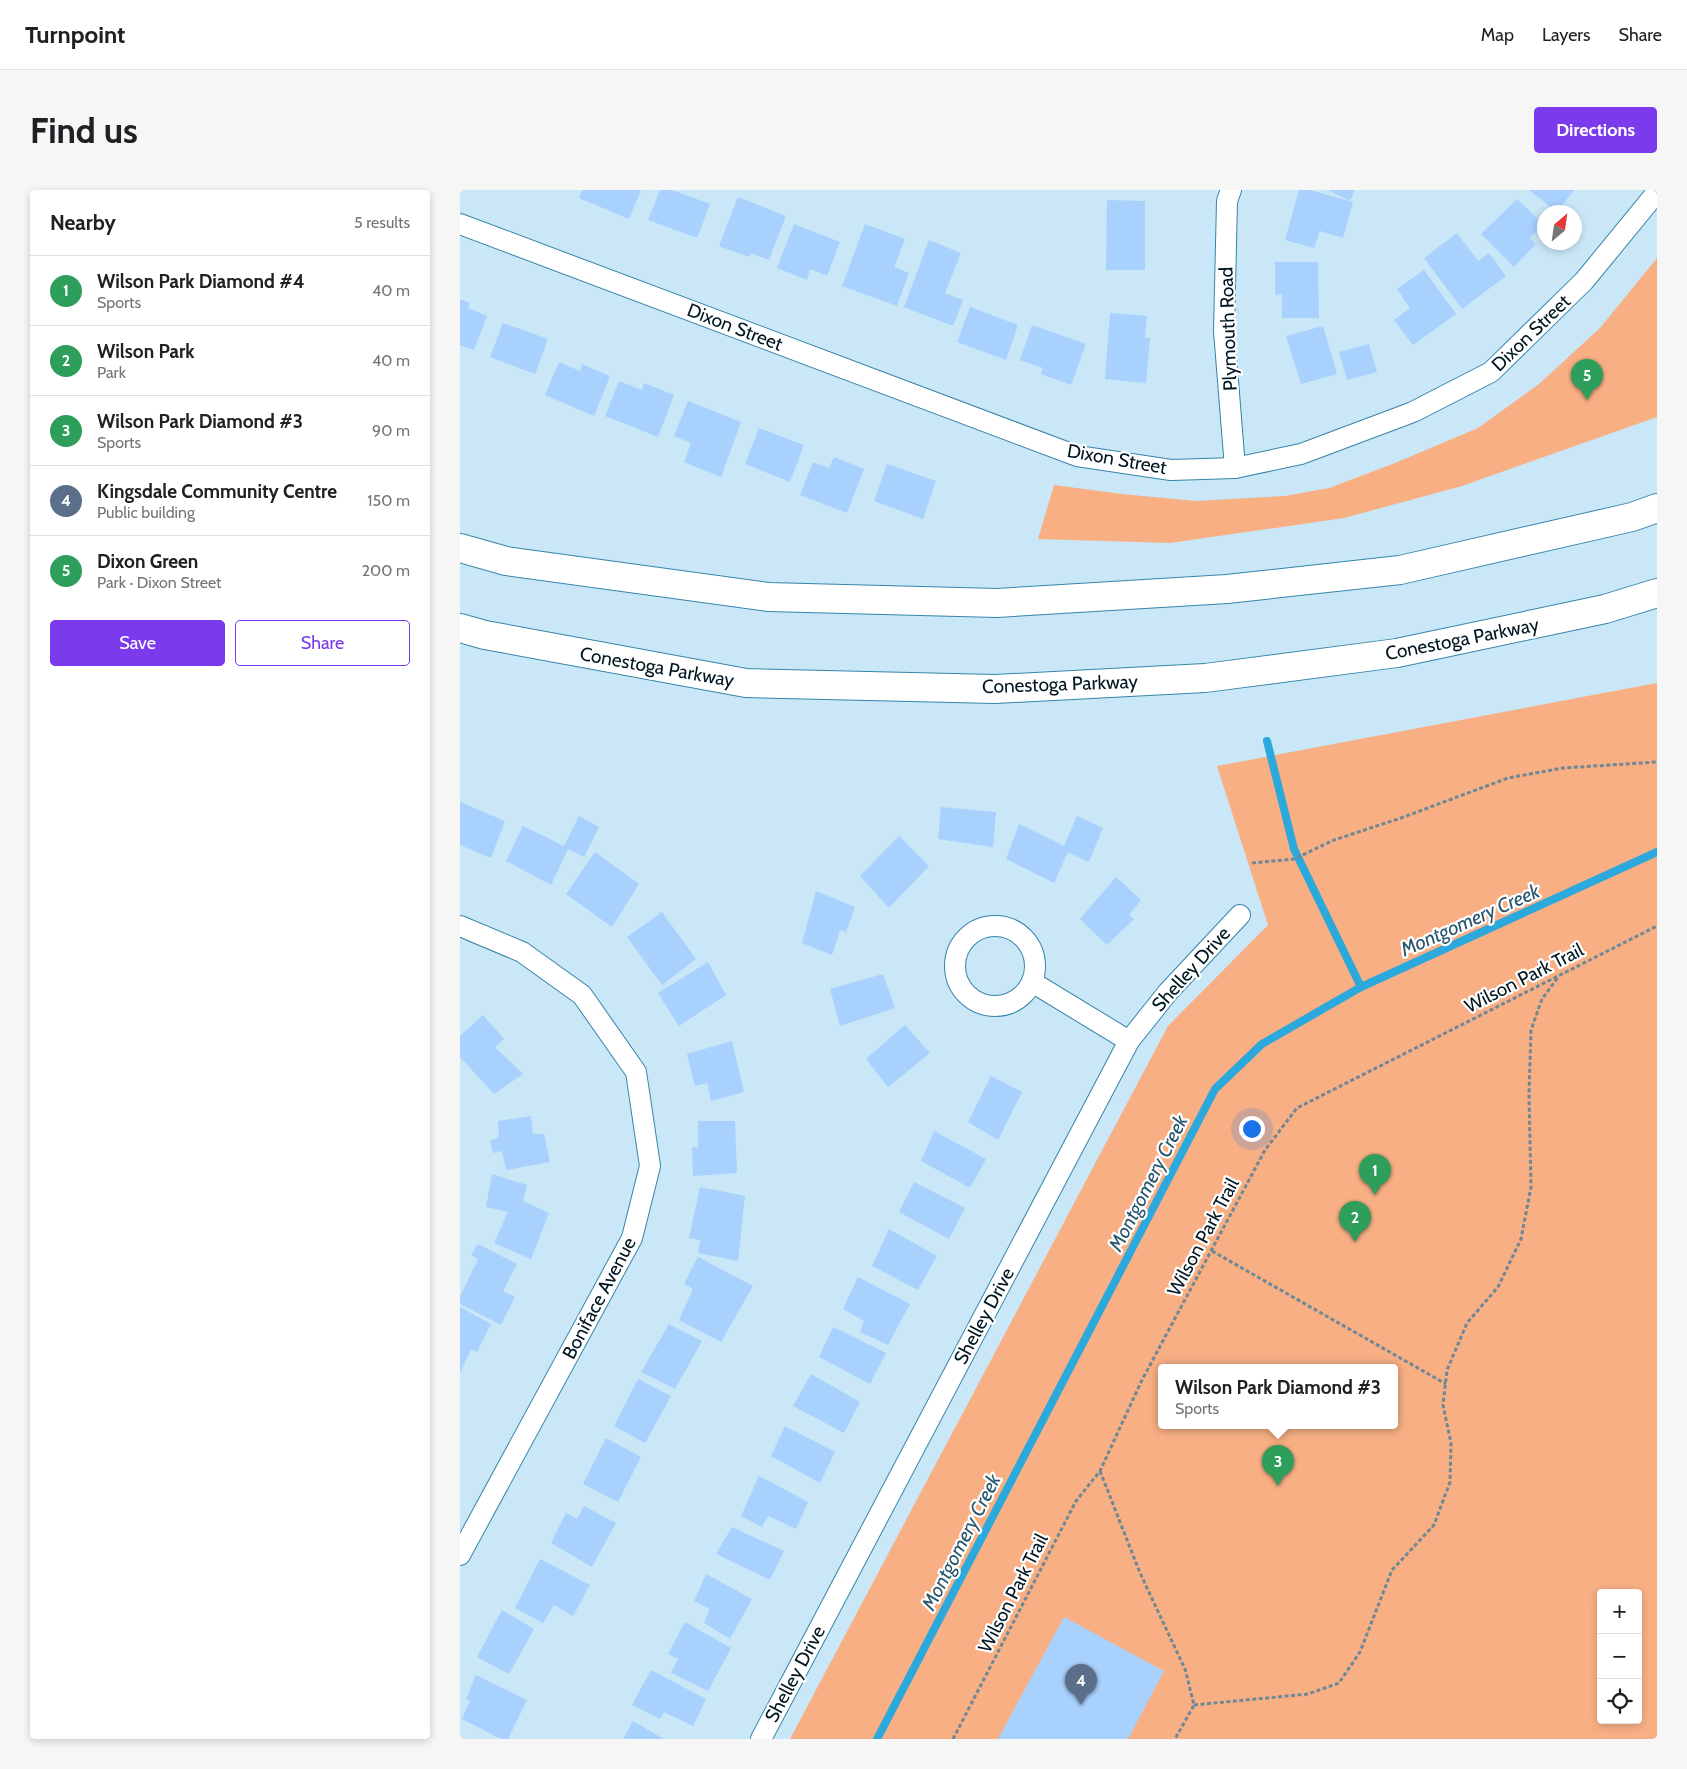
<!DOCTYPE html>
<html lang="en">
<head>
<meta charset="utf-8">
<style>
  body { margin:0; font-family:Cabin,sans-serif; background:#f6f6f6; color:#202124 }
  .controls { position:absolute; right:15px; bottom:15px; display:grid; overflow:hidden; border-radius:5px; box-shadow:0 2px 8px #0003 }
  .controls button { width:45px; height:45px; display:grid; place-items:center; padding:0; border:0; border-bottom:1px solid #e0e0e0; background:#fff; color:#202124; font:25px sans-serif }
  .compass { position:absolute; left:1077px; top:15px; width:45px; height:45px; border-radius:50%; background:#fff; box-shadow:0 2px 8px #0003; rotate:29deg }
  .you { position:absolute; left:791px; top:938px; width:18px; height:18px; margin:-12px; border:4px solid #fff; border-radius:50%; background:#1a73e8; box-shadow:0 0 0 8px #1a73e833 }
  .badge { display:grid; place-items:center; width:32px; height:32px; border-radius:50%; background:#7c3aed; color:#fff; font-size:16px; font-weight:700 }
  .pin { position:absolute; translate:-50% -41px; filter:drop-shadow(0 1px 2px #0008) }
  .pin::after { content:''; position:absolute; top:26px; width:18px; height:15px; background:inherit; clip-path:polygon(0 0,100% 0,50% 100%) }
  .popup { position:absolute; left:698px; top:1174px; width:240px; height:65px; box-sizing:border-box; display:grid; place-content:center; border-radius:5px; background:#fff; filter:drop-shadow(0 1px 4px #0005); font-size:16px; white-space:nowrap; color:#757577 }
  .popup b { font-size:19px; color:#202124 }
  .popup::after { content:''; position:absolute; left:50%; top:100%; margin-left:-10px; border:10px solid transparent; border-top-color:#fff }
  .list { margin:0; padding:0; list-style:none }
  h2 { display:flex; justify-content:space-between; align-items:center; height:65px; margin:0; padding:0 20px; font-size:21px }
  h2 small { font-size:16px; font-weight:400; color:#757577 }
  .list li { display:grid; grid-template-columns:32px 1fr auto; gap:15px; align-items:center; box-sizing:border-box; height:70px; padding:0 20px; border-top:1px solid #e0e0e0 }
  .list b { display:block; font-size:19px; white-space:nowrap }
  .list p { margin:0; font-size:16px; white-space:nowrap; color:#757577 }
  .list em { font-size:16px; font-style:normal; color:#757577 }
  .actions { display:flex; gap:10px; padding:15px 20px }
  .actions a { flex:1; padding:11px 0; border:1px solid #7c3aed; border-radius:5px; text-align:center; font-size:18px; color:#7c3aed }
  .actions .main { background:#7c3aed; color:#fff }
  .icon { flex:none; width:28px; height:28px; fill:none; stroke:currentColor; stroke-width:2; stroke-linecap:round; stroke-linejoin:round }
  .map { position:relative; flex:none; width:1197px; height:1549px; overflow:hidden; border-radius:5px }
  header { display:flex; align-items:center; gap:30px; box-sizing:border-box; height:70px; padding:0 25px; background:#fff; border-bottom:1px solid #e0e0e0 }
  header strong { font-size:24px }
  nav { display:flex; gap:28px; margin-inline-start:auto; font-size:18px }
  .intro { display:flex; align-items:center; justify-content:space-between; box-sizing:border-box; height:120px; padding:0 30px }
  h1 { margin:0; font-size:35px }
  .button { padding:12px 22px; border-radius:5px; background:#7c3aed; color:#fff; font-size:18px; font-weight:700 }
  main { display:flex; gap:30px; padding:0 30px }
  aside { flex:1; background:#fff; border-radius:5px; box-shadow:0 2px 8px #0003 }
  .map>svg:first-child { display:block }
  .green { fill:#f8af84; fill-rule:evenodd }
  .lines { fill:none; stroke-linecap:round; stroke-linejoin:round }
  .stream { stroke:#2ba8dc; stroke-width:8 }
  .building { fill:#a8d1fe }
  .street-casing { stroke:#3585aa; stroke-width:22 }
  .highway-casing { stroke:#3585aa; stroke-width:30 }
  .path { stroke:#6e8896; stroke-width:3; stroke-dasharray:4 2.5; stroke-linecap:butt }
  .street { stroke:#fff; stroke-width:20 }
  .highway { stroke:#fff; stroke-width:28 }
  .labels { text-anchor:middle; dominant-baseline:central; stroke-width:4.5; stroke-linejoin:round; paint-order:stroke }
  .street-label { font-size:19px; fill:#001621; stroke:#fff }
  .water-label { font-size:20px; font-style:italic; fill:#26566c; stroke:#fff }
</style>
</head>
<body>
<header>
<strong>Turnpoint</strong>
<nav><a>Map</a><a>Layers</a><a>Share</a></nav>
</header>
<div class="intro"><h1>Find us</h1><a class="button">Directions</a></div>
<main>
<aside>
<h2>Nearby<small>5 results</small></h2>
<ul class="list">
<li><span class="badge" style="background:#2e9e5b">1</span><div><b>Wilson Park Diamond #4</b><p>Sports</p></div><em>40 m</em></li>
<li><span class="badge" style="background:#2e9e5b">2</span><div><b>Wilson Park</b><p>Park</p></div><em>40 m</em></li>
<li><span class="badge" style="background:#2e9e5b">3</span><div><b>Wilson Park Diamond #3</b><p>Sports</p></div><em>90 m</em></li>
<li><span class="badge" style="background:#5c6f8a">4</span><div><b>Kingsdale Community Centre</b><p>Public building</p></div><em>150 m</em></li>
<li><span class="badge" style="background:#2e9e5b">5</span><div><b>Dixon Green</b><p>Park · Dixon Street</p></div><em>200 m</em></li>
</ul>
<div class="actions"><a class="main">Save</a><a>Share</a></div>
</aside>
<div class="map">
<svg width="1197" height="1549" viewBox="0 0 1197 1549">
  <rect width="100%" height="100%" fill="#c9e7f7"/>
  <g class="green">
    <path d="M1197 68V227L1002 296 884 328 710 353 578 349 594 295 662 304 736 311 825 306 869 298 935 273 1018 238 1079 194 1140 138Z"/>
    <path d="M1197 493V1549H330L708 836 808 735 757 576ZM702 1177H934V1235H702ZM1141 1403H1178V1530H1141Z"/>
  </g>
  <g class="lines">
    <g class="stream">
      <path d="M807 551 834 659 901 797"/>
      <path d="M417 1549 755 899 802 854 901 797 1197 662"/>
    </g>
  </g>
  <g class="building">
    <path d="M122 0H181L169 29 119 8Z"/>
    <path d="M200 0H212L250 14 237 48 188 30Z"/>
    <path d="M839 0H850L893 12 883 48 860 41 854 58 825 50Z"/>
    <path d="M868 0H895L890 11Z"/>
    <path d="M1069 0H1114L1097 22Z"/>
    <path d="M278 7 326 26 309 70 291 63 289 67 259 56Z"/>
    <path d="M1057 9 1083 34 1070 48 1076 54 1054 77 1021 44Z"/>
    <path d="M647 10 685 11V80H646Z"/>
    <path d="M334 34 380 52 367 86 350 79 347 90 317 78Z"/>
    <path d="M405 34 445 49 434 77 449 83 437 116 382 96Z"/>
    <path d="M997 43 1018 71 1029 63 1046 86 1002 119 964 68Z"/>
    <path d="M469 50 501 63 485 103 503 110 493 136 444 117Z"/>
    <path d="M815 72H858L859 128H822V104L815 105Z"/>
    <path d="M964 80 996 124 953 155 934 130 950 118 937 99Z"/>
    <path d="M0 109 10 113 8 118 27 126 14 160 0 155Z"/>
    <path d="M510 117 558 135 546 170 497 152Z"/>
    <path d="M650 123 687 126 685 148H690L686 193 645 189Z"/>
    <path d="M43 133 88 149 75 184 30 167Z"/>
    <path d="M572 135 626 154 611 195 581 184 583 178 560 170Z"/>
    <path d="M863 136 877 184 841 194 826 146Z"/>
    <path d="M909 154 917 182 887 190 879 162Z"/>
    <path d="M99 172 120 181 122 174 150 186 134 226 85 205Z"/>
    <path d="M159 191 182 200 184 193 214 205 198 247 145 226Z"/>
    <path d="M228 211 281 232 261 287 224 272 231 253 214 246Z"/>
    <path d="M299 238 344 255 330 292 285 274Z"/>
    <path d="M374 267 404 279 387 323 340 305 353 272 369 278Z"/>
    <path d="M427 274 476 291 463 329 414 311Z"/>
    <path d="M0 612 45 631 31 668 0 655Z"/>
    <path d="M481 617 536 622 533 657 478 649Z"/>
    <path d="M119 626 139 637 124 667 108 659 91 695 46 671 63 636 104 656Z"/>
    <path d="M617 626 643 638 629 672 608 662 594 693 546 669 559 634 604 656Z"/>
    <path d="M439 646 469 676 429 718 400 686Z"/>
    <path d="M135 662 179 694 152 737 106 704Z"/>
    <path d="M656 687 681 710 669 725 674 729 647 755 620 729Z"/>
    <path d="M356 701 395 717 386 742 380 740 372 765 342 753Z"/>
    <path d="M202 722 236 769 202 795 167 747Z"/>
    <path d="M248 772 266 805 219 836 198 803Z"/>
    <path d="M423 784 435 818 380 836 370 799Z"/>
    <path d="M23 825 44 849 35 857 63 884 34 904 0 867V846Z"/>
    <path d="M445 835 470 863 428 897 406 869Z"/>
    <path d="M272 851 284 902 251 911 247 893 235 896 227 864Z"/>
    <path d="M531 886 562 902 538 950 508 932Z"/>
    <path d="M71 926 73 944H84L90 972 46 980 42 961 33 963 30 951 39 947 38 931Z"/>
    <path d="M238 931H275L277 983 233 986 232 957 238 958Z"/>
    <path d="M474 941 526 969 510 998 461 971Z"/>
    <path d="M32 984 67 995 63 1011 89 1023 71 1069 34 1053 48 1022 26 1017Z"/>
    <path d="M454 992 505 1018 489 1049 439 1022Z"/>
    <path d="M240 997 285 1006 278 1071 238 1063 240 1050 229 1048Z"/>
    <path d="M429 1039 477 1066 458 1100 412 1076Z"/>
    <path d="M18 1054 57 1074 43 1101 55 1107 41 1135 0 1114V1107L18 1069 11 1065Z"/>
    <path d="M238 1067 293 1096 261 1152 219 1130 233 1099 224 1094Z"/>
    <path d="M398 1087 450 1114 428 1155 400 1142 404 1131 383 1119Z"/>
    <path d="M0 1117 31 1134 17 1162 11 1159 0 1183Z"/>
    <path d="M209 1134 242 1151 215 1199 181 1182Z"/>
    <path d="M373 1137 426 1163 410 1194 359 1167Z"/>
    <path d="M351 1184 400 1212 384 1243 333 1216Z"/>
    <path d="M178 1189 211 1206 185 1253 154 1236Z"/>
    <path d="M325 1236 375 1262 360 1293 311 1266Z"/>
    <path d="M146 1248 181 1267 158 1312 123 1294Z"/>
    <path d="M299 1286 348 1312 336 1339 308 1326 302 1337 281 1326Z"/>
    <path d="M124 1316 156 1333 132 1377 91 1353 106 1323 117 1329Z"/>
    <path d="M272 1337 324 1361 310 1390 256 1364Z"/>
    <path d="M80 1369 130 1395 113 1426 94 1415 83 1433 55 1418Z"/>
    <path d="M246 1384 292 1409 270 1449 244 1433 250 1419 234 1411Z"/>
    <path d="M42 1420 74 1439 49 1484 17 1467Z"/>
    <path d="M604 1427 704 1481 668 1549H538Z"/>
    <path d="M225 1432 271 1458 248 1501 211 1483 218 1469 208 1464Z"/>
    <path d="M191 1480 246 1509 233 1536 204 1522 200 1529 172 1515Z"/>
    <path d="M16 1485 67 1510 48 1549H41L2 1529 10 1510 6 1509Z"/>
    <path d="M173 1531 204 1549H163Z"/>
  </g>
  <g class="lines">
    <defs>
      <g id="street">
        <path d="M771 0 767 11 764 141 775 278"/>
        <path d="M0 34 617 266 711 280 775 278 841 264 953 222 1031 182 1124 91 1197 2"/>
        <circle cx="535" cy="776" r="40"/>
        <path d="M0 736 62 762 122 805 176 882 190 976 172 1048 0 1365"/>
        <path d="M572 792 669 851"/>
        <path d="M301 1549 669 851 708 802 780 725"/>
      </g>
      <g id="highway">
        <path d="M0 358 46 371 308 407 537 413 767 399 940 380 1172 327 1197 318"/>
        <path d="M0 438 25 445 286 493 535 499 745 488 937 463 1145 419 1197 403"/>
      </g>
    </defs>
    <use href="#street" class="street-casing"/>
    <use href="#highway" class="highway-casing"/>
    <g class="path">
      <path d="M792 673 834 669 874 650 941 628 1048 588 1103 578 1197 572"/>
      <path d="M752 1061 986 1194"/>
      <path d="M640 1281 680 1383 725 1479 734 1515 715 1549"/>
      <path d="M734 1515 848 1504 879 1493 900 1462 932 1380 974 1335 990 1292 991 1253 983 1215 987 1180 1007 1133 1038 1097 1061 1049 1071 997 1069 904 1071 840 1082 809 1099 786"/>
      <path d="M493 1549 616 1311 640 1281 682 1190 805 960 837 918 1197 736"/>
    </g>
    <use href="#street" class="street"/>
    <use href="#highway" class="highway"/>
  </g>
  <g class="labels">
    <g class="street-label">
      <text transform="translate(275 137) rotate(21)">Dixon Street</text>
      <text transform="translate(768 139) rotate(-92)">Plymouth Road</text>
      <text transform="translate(1071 143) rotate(-44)">Dixon Street</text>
      <text transform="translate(657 269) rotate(10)">Dixon Street</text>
      <text transform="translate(1002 449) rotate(-11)">Conestoga Parkway</text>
      <text transform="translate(197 477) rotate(10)">Conestoga Parkway</text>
      <text transform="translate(600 494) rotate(-2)">Conestoga Parkway</text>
      <text transform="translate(731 779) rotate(-48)">Shelley Drive</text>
      <text transform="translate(1064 788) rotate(-27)">Wilson Park Trail</text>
      <text transform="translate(743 1047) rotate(-62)">Wilson Park Trail</text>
      <text transform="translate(139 1108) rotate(-62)">Boniface Avenue</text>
      <text transform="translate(524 1126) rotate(-62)">Shelley Drive</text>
      <text transform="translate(553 1403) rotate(-63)">Wilson Park Trail</text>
      <text transform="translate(335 1484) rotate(-62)">Shelley Drive</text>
    </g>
    <g class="water-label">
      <text transform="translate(1010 730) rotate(-24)">Montgomery Creek</text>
      <text transform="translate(688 993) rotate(-63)">Montgomery Creek</text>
      <text transform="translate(501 1352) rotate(-63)">Montgomery Creek</text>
    </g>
  </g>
</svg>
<div class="controls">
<button>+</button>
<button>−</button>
<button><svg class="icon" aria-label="locate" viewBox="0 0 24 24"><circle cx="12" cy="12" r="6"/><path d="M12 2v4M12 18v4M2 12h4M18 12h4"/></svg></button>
</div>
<svg class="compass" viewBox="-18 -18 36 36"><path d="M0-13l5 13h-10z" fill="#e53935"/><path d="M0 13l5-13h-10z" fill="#757577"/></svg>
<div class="you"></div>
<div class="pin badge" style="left:915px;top:1005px;background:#2e9e5b">1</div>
<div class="pin badge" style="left:895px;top:1052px;background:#2e9e5b">2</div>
<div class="pin badge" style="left:818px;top:1296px;background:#2e9e5b">3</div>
<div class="popup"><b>Wilson Park Diamond #3</b>Sports</div>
<div class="pin badge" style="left:621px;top:1515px;background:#5c6f8a">4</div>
<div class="pin badge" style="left:1127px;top:210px;background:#2e9e5b">5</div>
</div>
</main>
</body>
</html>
